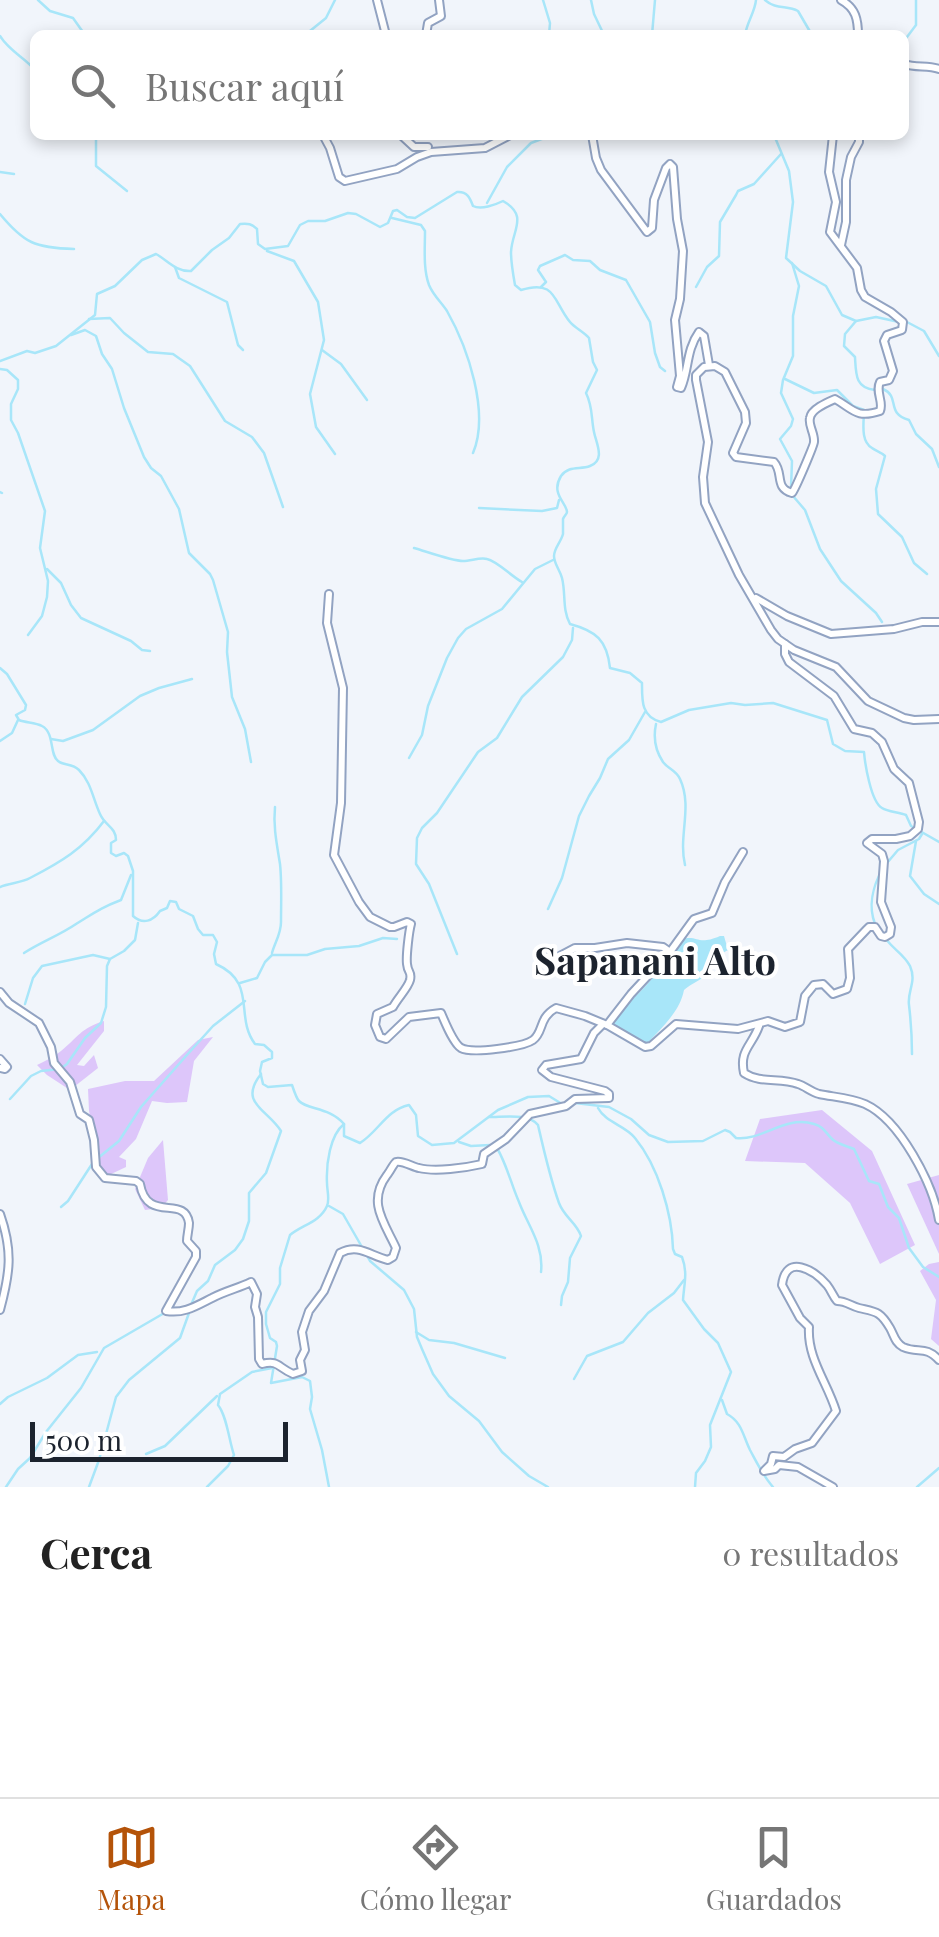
<!DOCTYPE html>
<html lang="es">
<head>
<meta charset="utf-8">
<style>
  body { margin:0; font-family:"Playfair Display",serif; background:#f2f2f2; color:#222 }
  .scale { position:absolute; left:30px; bottom:25px; width:258px; box-sizing:border-box; padding-left:10px; border:5px solid #1c232e; border-top:0; font-size:28px; line-height:35px; white-space:nowrap; color:#1c232e; -webkit-text-stroke:8px #fff; paint-order:stroke }
  .list { margin:0; padding:0; list-style:none }
  h2 { display:flex; justify-content:space-between; align-items:center; height:130px; margin:0; padding:0 40px; font-size:42px }
  h2 small { font-size:32px; font-weight:400; color:#767676 }
  .icon { flex:none; width:55px; height:55px; fill:none; stroke:currentColor; stroke-width:2; stroke-linecap:round; stroke-linejoin:round }
  .map { position:relative; flex:none; width:939px; height:1487px; overflow:hidden }
  .search { position:absolute; background:#fff; box-shadow:0 5px 15px #0003; left:30px; right:30px; top:30px; height:110px; display:flex; align-items:center; gap:25px; box-sizing:border-box; padding:0 35px; border-radius:15px; color:#767676; font-size:38px }
  .sheet { height:310px; background:#fff }
  nav { display:flex; justify-content:space-around; align-items:center; box-sizing:border-box; height:140px; border-top:2px solid #e0e0e0; background:#fff; font-size:28px; color:#767676 }
  nav a { display:grid; justify-items:center; gap:5px }
  nav .on { color:#b45309 }
  .map>svg:first-child { display:block }
  .green { fill:#ddc6fa }
  .water { fill:#a8e6f9 }
  .lines { fill:none; stroke-linecap:round; stroke-linejoin:round }
  .stream { stroke:#a8e6f9; stroke-width:2.5 }
  .minor-casing { stroke:#92a3c2; stroke-width:10 }
  .minor { stroke:#fff; stroke-width:6 }
  .labels { text-anchor:middle; dominant-baseline:central; stroke-width:8; stroke-linejoin:round; paint-order:stroke }
  .quarter-label { font-size:38px; font-weight:bold; fill:#1c232e; stroke:#fff }
</style>
</head>
<body>
<div class="map">
<svg width="939" height="1487" viewBox="0 0 939 1487">
  <rect width="100%" height="100%" fill="#f1f5fb"/>
  <g class="green">
    <path d="M104 1021V1031L77 1065 84 1066 94 1055 98 1068 70 1090 47 1075 37 1065C45 1061 54 1057 61 1051 78 1037 81 1028 104 1021Z"/>
    <path d="M213 1037 194 1061 187 1102 167 1103 152 1101 136 1139 119 1157 126 1160V1167L109 1175 99 1165 89 1111 88 1089 125 1081H154L198 1040Z"/>
    <path d="M822 1110 872 1151 915 1245 880 1264 850 1203 805 1163 745 1161 760 1119Z"/>
    <path d="M163 1140 168 1200 161 1208 145 1210 135 1189 148 1158Z"/>
    <path d="M939 1175V1254L907 1184Z"/>
    <path d="M939 1262V1346L931 1339 936 1300 920 1271 929 1264Z"/>
  </g>
  <path class="water" d="M720 936H724L728 950 721 954 723 957 713 967 710 964C709 979 694 981 684 990 680 1012 661 1028 646 1045L612 1025C621 1004 651 988 657 968L672 963 675 950 682 939C699 935 697 946 720 936Z"/>
  <g class="lines">
    <g class="stream">
      <path d="M38 0 50 11 73 18 85 35"/>
      <path d="M543 0 550 23 549 35"/>
      <path d="M591 0 594 14 604 35"/>
      <path d="M765 0C776 10 787 5 798 11L812 35"/>
      <path d="M305 35 326 18 335 0"/>
      <path d="M652 35 655 0"/>
      <path d="M745 35C747 22 755 12 756 0"/>
      <path d="M0 36C9 51 24 57 35 70"/>
      <path d="M904 41 916 25V0"/>
      <path d="M96 135V166L127 191"/>
      <path d="M774 135 789 171 793 202 786 258 800 271 826 286 842 315 856 321 876 317 899 322"/>
      <path d="M0 172 14 174"/>
      <path d="M487 203 507 167 531 143 552 135"/>
      <path d="M0 214C24 243 35 248 74 249"/>
      <path d="M392 218 421 225 425 231C425 249 423 268 429 285 433 295 441 302 447 311 468 348 490 413 473 453"/>
      <path d="M267 251 294 261 318 302 324 340 310 394 316 427 335 454"/>
      <path d="M175 267 179 278 227 302 238 345 243 350"/>
      <path d="M541 287 546 282 538 270 540 266 565 255 573 260 590 261 600 270 626 280 650 322 655 353 660 367 665 371"/>
      <path d="M696 287 707 267 719 256 720 222 736 195 738 191 754 184 781 154"/>
      <path d="M89 319 110 318 124 333 148 352 173 354 190 366 225 421 252 437 264 453 283 507"/>
      <path d="M856 321 845 334 844 346 855 357C856 374 855 388 875 390"/>
      <path d="M907 322 924 331 939 356"/>
      <path d="M71 335 85 330 96 336 102 354 112 369 124 408 144 457 151 468 161 476 179 509 189 553 210 574 213 580 228 632 227 652 232 697 245 729 251 762"/>
      <path d="M322 350 341 364 367 400"/>
      <path d="M0 361 27 351 35 353 56 346 95 315 97 294 115 286 142 260 156 254C167 260 176 272 191 271L212 250 229 238 240 224C248 223 252 224 257 229L258 244 265 249 288 246 300 225 308 221H325L348 213 356 214 380 227 388 223 393 211 397 210 407 217 415 218 457 192C467 191 470 198 473 206 481 210 495 205 503 201 529 216 512 230 511 252 511 263 513 274 515 285L521 290C556 279 553 301 570 322 575 328 584 332 589 338L593 362 597 370 586 393C593 407 591 418 594 432 596 443 606 460 590 466 580 470 569 465 561 476 550 494 567 503 567 512 567 514 564 516 563 519 563 521 563 532 563 534 561 542 554 548 554 556 554 564 560 570 562 578 566 594 562 609 570 624 596 631 607 640 610 668L630 673 642 683C642 700 641 717 661 722L689 710 731 703 745 705 773 703 827 720 833 744 845 751 864 752C865 764 871 802 882 808 888 812 899 812 906 815L911 826 939 842"/>
      <path d="M0 369 7 370 18 380V389L11 404V420L18 433 45 511 40 548 48 581 47 597 42 616 28 635"/>
      <path d="M785 379 814 393 837 390 853 406 864 410C864 422 860 441 872 448 876 451 881 452 885 456L876 489 878 514 902 537 914 563 927 574"/>
      <path d="M883 389C901 397 885 413 909 420L916 434 932 449 939 467"/>
      <path d="M791 488 792 461 780 439 791 426 793 419 781 393 783 380 793 356V316L799 286 792 263"/>
      <path d="M0 492 2 493"/>
      <path d="M793 496 805 510 820 549 841 581 876 613 882 622"/>
      <path d="M479 508 542 511 557 508 559 500"/>
      <path d="M414 548C425 551 452 561 463 561 471 561 480 557 487 559 497 561 511 576 522 582"/>
      <path d="M47 569 61 583 71 605 81 618 131 641 142 650 150 651"/>
      <path d="M0 668 7 674 26 705 25 710 16 715 19 720C26 723 35 722 42 726 55 733 49 754 58 761 64 766 72 763 79 770 91 782 93 799 100 814 105 826 116 827 116 840L111 843V853L116 856 124 853 128 856 133 871V916C143 925 153 921 160 911L167 908 170 901 176 902 179 909 193 916 198 929 203 935H213L217 942 214 954 216 964C258 983 234 1016 255 1044L264 1045 272 1052V1058L262 1062 260 1071 263 1084 268 1087 292 1085C293 1088 297 1099 299 1101 308 1110 329 1107 344 1124V1136L360 1143C379 1131 386 1110 409 1105L416 1115 418 1136 432 1145 454 1143 498 1110 528 1097 549 1096 562 1104"/>
      <path d="M656 724C653 738 655 750 663 762 668 769 676 770 680 779 693 807 678 836 685 865"/>
      <path d="M51 739 63 741 93 730 140 696 159 688 192 679"/>
      <path d="M0 741 12 733 18 720"/>
      <path d="M409 758 422 735 428 706 447 658 458 638 466 629 502 609 535 569 553 560"/>
      <path d="M916 841 910 876 924 894 939 904"/>
      <path d="M887 863 898 850 919 839 922 834"/>
      <path d="M0 887C9 883 21 883 30 878 61 862 83 849 104 821"/>
      <path d="M548 909 562 878 579 816 589 796 600 778 608 759 629 740 645 712"/>
      <path d="M875 924C868 906 873 886 882 870"/>
      <path d="M880 930C888 947 903 952 910 966 917 982 907 991 909 1005 911 1022 912 1037 912 1054"/>
      <path d="M24 953C41 942 60 935 76 924 94 913 100 908 121 900L131 875"/>
      <path d="M272 953C275 942 281 934 281 922 281 903 282 883 280 864 277 845 273 827 275 807"/>
      <path d="M457 954 429 884 416 864 417 838 422 828 437 813 478 752 497 738 522 697 563 657 572 640 573 628"/>
      <path d="M240 983 257 978 265 962 272 955H307L325 949 359 946 383 938 397 939"/>
      <path d="M25 1004 33 978 42 966 93 955 110 959"/>
      <path d="M10 1099 31 1076 41 1071 60 1069 67 1064 85 1038 101 1023 106 1007 107 966 110 959 124 951 135 940 138 923"/>
      <path d="M575 1103 609 1107 631 1119 649 1135 668 1142 703 1141 725 1130 730 1132 736 1138C763 1141 784 1115 814 1124 824 1127 825 1132 832 1139 837 1144 847 1146 854 1149L869 1181 879 1184 888 1207 899 1218 909 1248 923 1267 939 1277"/>
      <path d="M598 1108C606 1123 625 1125 635 1138 658 1166 672 1213 673 1249L675 1254 682 1257C688 1273 684 1284 683 1300L704 1329 718 1343 731 1372 710 1425 711 1447 705 1461 696 1473 695 1487"/>
      <path d="M489 1117C505 1117 529 1113 538 1125 544 1151 550 1178 559 1203 564 1217 577 1223 581 1236L570 1258 568 1282 562 1296 561 1305"/>
      <path d="M459 1142 471 1146 490 1145"/>
      <path d="M497 1148C507 1165 511 1184 519 1202 528 1226 544 1245 541 1272"/>
      <path d="M98 1158 119 1141 141 1107 186 1056 213 1026 245 1001"/>
      <path d="M329 1206 343 1214 370 1261 404 1290 414 1309 417 1337 422 1349 433 1374 449 1396 479 1421 502 1452 529 1476 548 1487"/>
      <path d="M61 1207 68 1201 92 1164"/>
      <path d="M191 1305 197 1291 208 1281 215 1265 235 1250 243 1239 249 1221V1193L266 1173 281 1131C267 1109 238 1103 261 1074"/>
      <path d="M416 1332 429 1340 454 1343 505 1358"/>
      <path d="M574 1379 587 1356 623 1342 648 1313 674 1293 684 1280"/>
      <path d="M722 1400 727 1414C742 1422 743 1436 750 1450 757 1463 763 1476 773 1487"/>
      <path d="M0 1404 8 1397 47 1378 78 1355 97 1352"/>
      <path d="M146 1454 165 1446 217 1396"/>
      <path d="M6 1487 18 1469 30 1458 46 1432 81 1388 104 1348 166 1312"/>
      <path d="M89 1487 99 1460 116 1397 129 1380 180 1338 189 1313"/>
      <path d="M207 1487 228 1466 234 1455C229 1441 227 1416 218 1405L220 1394 252 1372 272 1368"/>
      <path d="M329 1487 322 1450 310 1409 312 1397 310 1381 302 1377 271 1383 277 1346 276 1342 270 1338 266 1324V1312L280 1284V1268L290 1235C302 1225 320 1222 327 1206 330 1199 327 1191 327 1183 326 1164 330 1135 344 1124"/>
      <path d="M917 1487 939 1468"/>
    </g>
    <defs>
      <g id="minor">
        <path d="M377 0 386 35"/>
        <path d="M841 0C856 8 858 20 858 35"/>
        <path d="M426 35 428 23 441 16 439 0"/>
        <path d="M904 64C916 68 928 65 939 69"/>
        <path d="M323 135 330 148 339 177 345 181 397 169 417 157 431 152 485 148 510 135"/>
        <path d="M401 135 414 147H428"/>
        <path d="M592 135 596 158 601 170 647 232 652 228 654 200 666 168 670 164 673 167 677 219 683 251 680 299 675 320 680 376 677 387 681 388C689 370 686 350 699 332L704 336 709 365"/>
        <path d="M833 135 829 172 836 202 830 232 857 268 861 290 865 297 891 312 903 322 902 330 887 335 884 341 893 371 889 380 880 382C875 392 884 402 880 411 856 419 853 409 835 399 828 402 811 409 810 418 808 425 815 434 814 442 814 445 795 490 792 493 774 488 784 473 774 462L736 457 733 453 746 423 745 412 725 372 715 366 704 367 696 375V380L708 442 703 477 705 503 739 575 771 630 778 639 794 650 836 667 868 701 904 718 914 720 939 719"/>
        <path d="M841 245 846 222V180L851 157 859 142V135"/>
        <path d="M329 594 327 623 343 688 341 803 334 855 359 902 370 917 390 927H394L407 922 411 924C409 931 406 956 407 964 408 974 412 971 410 980 408 988 397 999 393 1007L377 1014 375 1025 380 1037 386 1039 409 1017 441 1013C445 1022 453 1043 461 1048 472 1054 523 1047 533 1040 544 1032 538 1018 556 1008L585 1016 607 1025 645 1047 651 1046 676 1024 738 1029 768 1021 785 1027 800 1022 805 996 814 985 823 984 833 994 847 989 850 978 848 949 867 929 869 927H875L881 936 885 937 890 934 891 927 881 902 884 861 882 854 867 843 872 839H896L910 836 918 829 919 822 909 783 894 769 882 742 872 733 854 729 834 696 789 662 785 654V644"/>
        <path d="M756 598 787 616 831 634 894 629 922 622H939"/>
        <path d="M544 957H558L575 948H595L627 943 663 947 670 952"/>
        <path d="M0 992 9 1003 39 1023 51 1047 54 1063 70 1082 80 1114 89 1120 94 1140 96 1167 105 1178 136 1181 140 1184C147 1224 185 1194 189 1223 189 1229 187 1235 187 1241L196 1251V1257L166 1311C184 1314 196 1306 212 1298 225 1291 239 1288 251 1282L257 1294 255 1307 258 1317 259 1359 262 1364C279 1360 277 1367 293 1374L302 1371 300 1360 305 1350 302 1332 309 1311 324 1291 340 1253C359 1243 370 1256 388 1260L393 1257 396 1248C384 1222 367 1202 387 1175 389 1173 394 1163 396 1162 402 1160 413 1167 419 1168 435 1172 465 1168 482 1164L484 1154 506 1139 530 1114 566 1106 575 1099 609 1098V1094L605 1091 551 1077 542 1070 546 1065 581 1059 594 1033 603 1024"/>
        <path d="M607 1025 631 994 670 952 691 923 694 919 712 913 725 882 743 852"/>
        <path d="M759 1026C752 1046 739 1050 744 1073 761 1084 780 1077 798 1084 805 1086 811 1092 819 1094 834 1097 851 1098 865 1104 900 1120 933 1184 939 1220"/>
        <path d="M0 1059 7 1067 5 1069 0 1068"/>
        <path d="M0 1214C13 1251 10 1273 0 1310"/>
        <path d="M833 1487 798 1467 779 1465 775 1469 764 1471 771 1464 773 1456 784 1457 795 1449 812 1443 836 1411C827 1382 807 1358 809 1327L800 1318 782 1285C786 1253 814 1270 827 1285 831 1290 833 1296 837 1301 846 1301 851 1306 859 1308 876 1312 880 1311 890 1328 894 1335 895 1343 903 1347 919 1354 925 1345 939 1360"/>
      </g>
    </defs>
    <use href="#minor" class="minor-casing"/>
    <use href="#minor" class="minor"/>
  </g>
  <g class="labels">
    <g class="quarter-label">
      <text x="655" y="959">Sapanani Alto</text>
    </g>
  </g>
</svg>
<div class="scale">500 m</div>
<div class="search"><svg class="icon" aria-label="search" viewBox="0 0 24 24"><circle cx="10" cy="10" r="6"/><path d="M15 15l6 6"/></svg>Buscar aquí</div>
</div>
<section class="sheet">
<h2>Cerca<small>0 resultados</small></h2>
<ul class="list">
</ul>
</section>
<nav>
<a class="on"><svg class="icon" aria-label="map" viewBox="0 0 24 24"><path d="M3 6l6-2 6 2 6-2v14l-6 2-6-2-6 2zM9 4v14M15 6v14"/></svg>Mapa</a>
<a><svg class="icon" aria-label="directions" viewBox="0 0 24 24"><path d="M12 3l9 9-9 9-9-9zM9 14v-3h6M13 9l2 2-2 2"/></svg>Cómo llegar</a>
<a><svg class="icon" aria-label="saved" viewBox="0 0 24 24"><path d="M7 4h10v16l-5-4-5 4z"/></svg>Guardados</a>
</nav>
</body>
</html>
